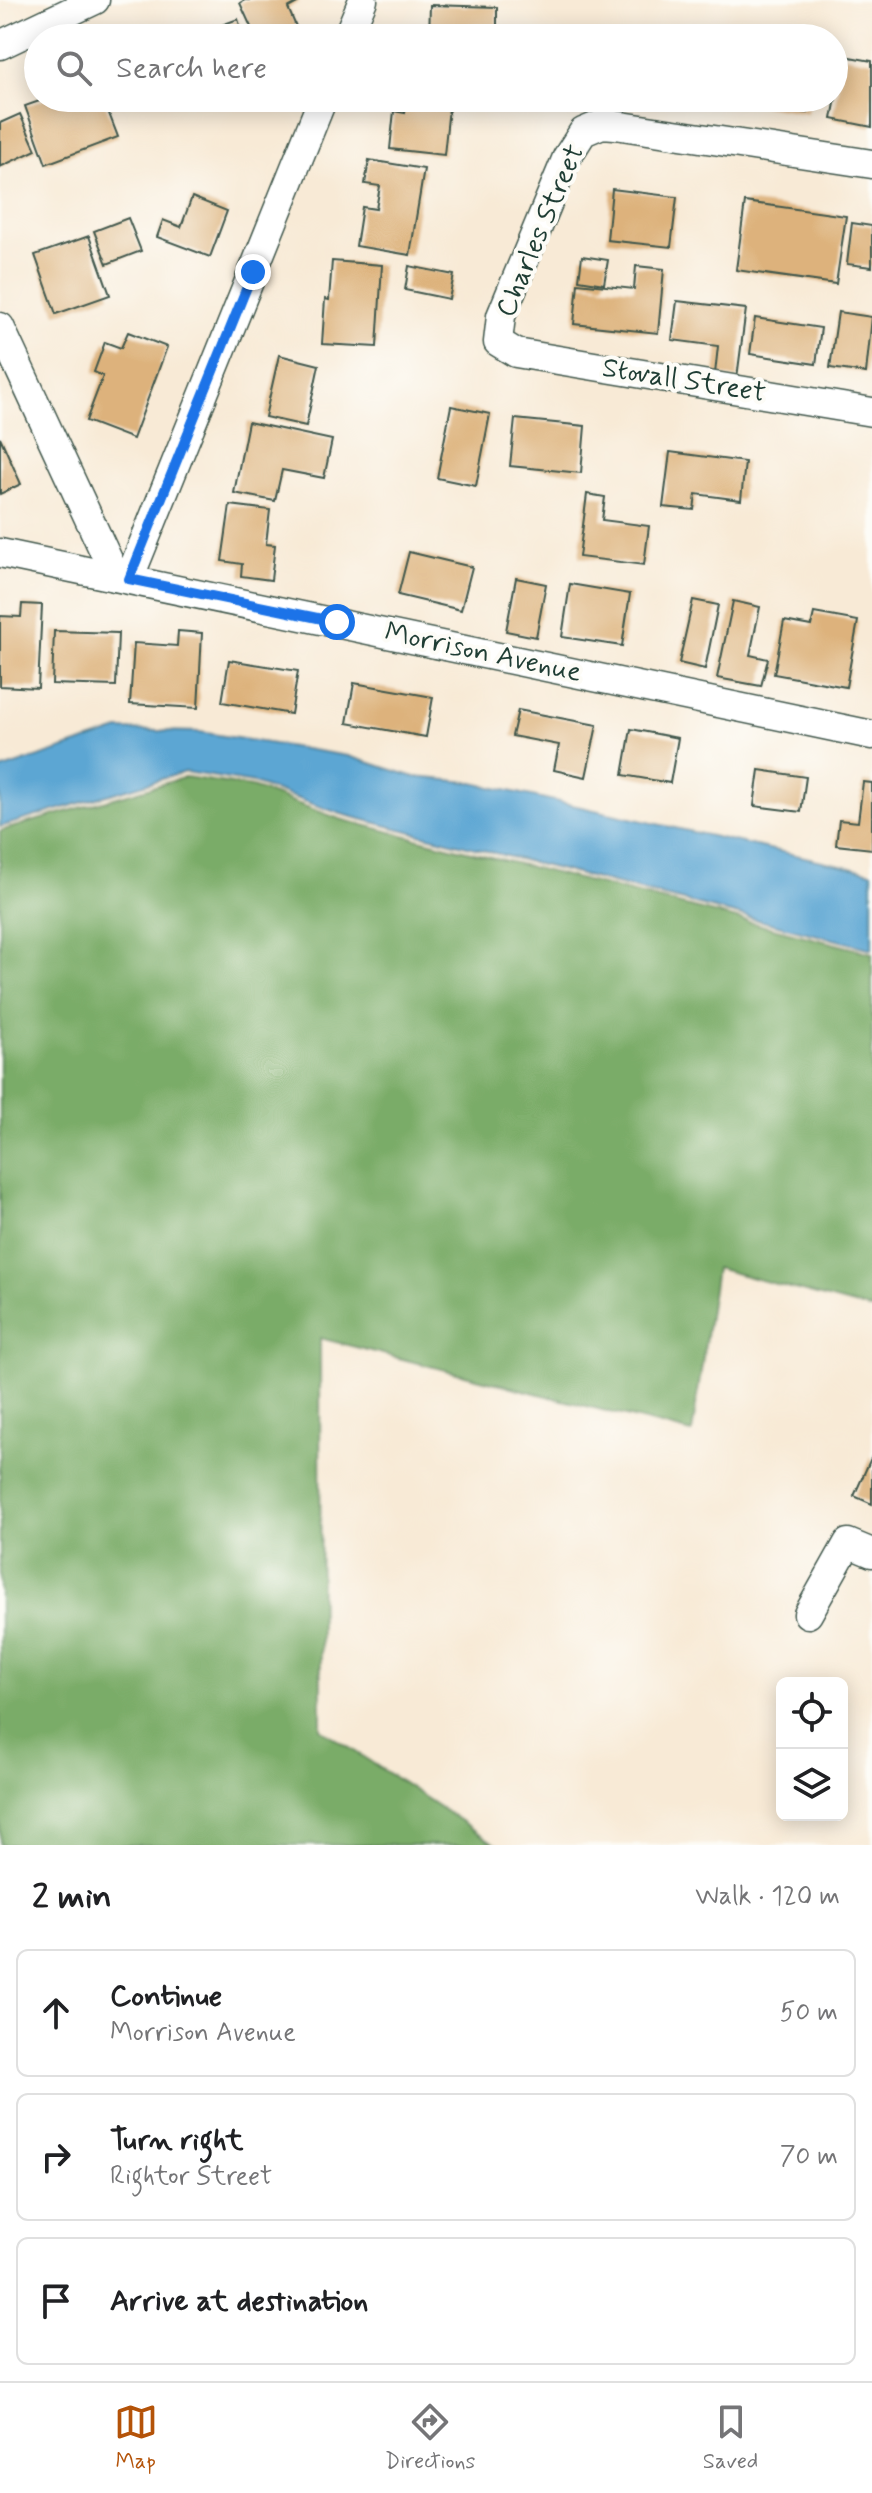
<!DOCTYPE html>
<html lang="en">
<head>
<meta charset="utf-8">
<style>
  body { margin:0; font-family:Mynerve,sans-serif; background:#f2f2f2; color:#202124 }
  .controls { position:absolute; right:24px; bottom:24px; display:grid; overflow:hidden; border-radius:12px; box-shadow:0 4px 20px #0003 }
  .controls button { width:72px; height:72px; display:grid; place-items:center; padding:0; border:0; border-bottom:2px solid #e0e0e0; background:#fff; color:#202124; font:40px sans-serif }
  .stop { position:absolute; width:24px; height:24px; margin:-18px; border:6px solid #1a73e8; border-radius:50%; background:#fff }
  .stop.end { background:#1a73e8; border-color:#fff; box-shadow:0 2px 8px #0008 }
  .list { margin:0; padding:0; list-style:none }
  h2 { display:flex; justify-content:space-between; align-items:center; height:104px; margin:0; padding:0 32px; font-size:34px }
  h2 small { font-size:26px; font-weight:400; color:#757577 }
  .list li { display:grid; grid-template-columns:52px 1fr auto; gap:24px; align-items:center; box-sizing:border-box; height:128px; margin:0 16px 16px; padding:0 16px; border:2px solid #e0e0e0; border-radius:12px }
  .list b { display:block; font-size:30px; white-space:nowrap }
  .list p { margin:0; font-size:26px; white-space:nowrap; color:#757577 }
  .list em { font-size:26px; font-style:normal; color:#757577 }
  .icon { flex:none; width:44px; height:44px; fill:none; stroke:currentColor; stroke-width:2; stroke-linecap:round; stroke-linejoin:round }
  .map { position:relative; flex:none; width:872px; height:1845px; overflow:hidden }
  .search { position:absolute; background:#fff; box-shadow:0 4px 20px #0003; left:24px; right:24px; top:24px; height:88px; display:flex; align-items:center; gap:20px; box-sizing:border-box; padding:0 28px; border-radius:44px; color:#757577; font-size:30px }
  .sheet { height:536px; background:#fff }
  nav { display:flex; justify-content:space-around; align-items:center; box-sizing:border-box; height:112px; border-top:2px solid #e0e0e0; background:#fff; font-size:22px; color:#757577 }
  nav a { display:grid; justify-items:center; gap:4px }
  nav .on { color:#b45309 }
  .map>svg:first-child { display:block }
  .forest { fill:#7aac67; stroke:#4c744e; stroke-width:2 }
  .water { fill:#5ba6d3; stroke:#3d7284; stroke-width:2 }
  .building { fill:#ddb27b }
  .lines { fill:none; stroke-linecap:round; stroke-linejoin:round }
  .street-casing { stroke:#40574c; stroke-width:31 }
  .street { stroke:#fff; stroke-width:28 }
  .route { stroke:#1a73e8; stroke-width:10 }
  .labels { text-anchor:middle; dominant-baseline:central; stroke-width:8; stroke-linejoin:round; paint-order:stroke }
  .street-label { font-size:28px; fill:#1f3d34; stroke:#fdfcf7 }
</style>
</head>
<body>
<div class="map">
<svg width="872" height="1845" viewBox="0 0 872 1845">
  <rect width="100%" height="100%" fill="#fdfcf7"/>
  <filter id="ink" filterUnits="userSpaceOnUse"><feTurbulence type="fractalNoise" baseFrequency=".0125" numOctaves="2"/><feDisplacementMap in="SourceGraphic" scale="16" xChannelSelector="R" yChannelSelector="G"/><feConvolveMatrix kernelMatrix="1 2 1 2 8 2 1 2 1" color-interpolation-filters="sRGB"/></filter>
  <filter id="wash" filterUnits="userSpaceOnUse"><feTurbulence type="fractalNoise" baseFrequency=".006" numOctaves="4" result="noise"/><feDisplacementMap in="SourceGraphic" scale="32" xChannelSelector="R" yChannelSelector="G"/><feGaussianBlur stdDeviation="1.8" result="paint"/><feColorMatrix in="noise" values="0 0 0 0 0 0 0 0 0 0 0 0 0 0 0 0 0 1.4 0 .05"/><feComposite in="paint" operator="in"/></filter>
  <g filter="url(#wash)">
    <rect width="100%" height="100%" fill="#f8ead6"/>
    <path class="forest" d="M186 777 252 787 340 819 872 953V1310L716 1268 692 1433 320 1338 321 1729 497 1845H0V831Z"/>
    <path class="water" d="M119 730 200 732 348 756 415 777 469 782 872 872V949L341 814 253 783 185 772 0 827V770Z"/>
    <g id="blocks">
      <g class="building">
        <path d="M245 0H298L299 2 288 8 301 38H256L240 3Z"/>
        <path d="M430 5 497 7V38H429Z"/>
        <path d="M238 19 244 38H186Z"/>
        <path d="M656 30 686 35 685 38H654Z"/>
        <path d="M844 56 872 61V127L832 119Z"/>
        <path d="M48 98H103L118 137 46 164 25 106Z"/>
        <path d="M407 98H450L444 155 390 149 394 111 405 113Z"/>
        <path d="M737 98H809L807 113 737 101Z"/>
        <path d="M20 114 36 150 0 167V123Z"/>
        <path d="M369 160 424 169 410 255 356 246 362 207 376 209 380 186 365 184Z"/>
        <path d="M612 189 677 197 671 247 607 240Z"/>
        <path d="M192 197 227 211 210 257 157 237 163 220 181 227Z"/>
        <path d="M745 202 846 216 836 284 736 270Z"/>
        <path d="M128 218 141 251 107 264 94 231Z"/>
        <path d="M852 223 872 226V267L847 264Z"/>
        <path d="M89 236 110 295 56 314 35 255Z"/>
        <path d="M582 256 608 260 604 284 579 280Z"/>
        <path d="M332 261 382 265 377 347 322 344 325 299 329 300Z"/>
        <path d="M409 266 454 275 449 299 405 290Z"/>
        <path d="M636 266 664 269 658 333 574 324 578 283 634 289Z"/>
        <path d="M677 301 746 309 737 378 715 374 718 346 672 340Z"/>
        <path d="M838 312 872 317 866 373 830 368Z"/>
        <path d="M755 318 821 328 816 364 750 354Z"/>
        <path d="M128 332 167 347 133 439 86 421 103 376 94 372 105 342 121 348Z"/>
        <path d="M279 355 319 365 306 426 265 417Z"/>
        <path d="M451 406 490 414 476 486 437 478Z"/>
        <path d="M515 419 585 426 581 473 510 466Z"/>
        <path d="M248 422 332 440 324 478 282 470 275 501 234 493Z"/>
        <path d="M0 437 21 484 0 494Z"/>
        <path d="M670 452 745 462 741 500 696 494 694 510 663 507Z"/>
        <path d="M587 494 605 497 602 520 649 526 644 565 579 557Z"/>
        <path d="M230 505 270 510 266 544 275 545 271 580 241 576 242 564 222 561Z"/>
        <path d="M409 552 472 567 461 610 398 595Z"/>
        <path d="M516 578 546 584 536 637 506 631Z"/>
        <path d="M570 584 630 594 622 646 562 637Z"/>
        <path d="M693 600 718 605 705 669 679 663Z"/>
        <path d="M733 601 760 607 750 655 768 659 761 686 717 678Z"/>
        <path d="M22 604 42 605 38 688 0 686V616L21 617Z"/>
        <path d="M814 613 858 621 846 687 774 674 784 621 811 626Z"/>
        <path d="M54 631 118 633 116 686 52 684Z"/>
        <path d="M178 631 202 633 198 708 130 704 134 643 177 646Z"/>
        <path d="M229 660 298 671 291 714 222 702Z"/>
        <path d="M354 683 433 697 426 737 347 723Z"/>
        <path d="M518 710 597 725 586 777 554 770 559 745 512 736Z"/>
        <path d="M631 729 678 738 670 783 623 775Z"/>
        <path d="M759 770 806 777 801 812 754 806Z"/>
        <path d="M863 782 872 783V849L836 845 839 820 858 822Z"/>
        <path d="M872 1456V1504L854 1496Z"/>
      </g>
    </g>
  </g>
  <g filter="url(#ink)">
    <use href="#blocks" fill-opacity="0" stroke="#40574c" stroke-width="2"/>
    <g class="lines">
      <defs>
        <g id="street">
          <path d="M347 38 363 0"/>
          <path d="M0 45 95 0"/>
          <path d="M872 164 615 125 602 124 583 132 567 157 501 316 498 342 516 353 872 412"/>
          <path d="M0 327 116 577"/>
          <path d="M0 553 872 735"/>
          <path d="M129 579 323 98"/>
          <path d="M808 1614 848 1543 872 1553"/>
        </g>
      </defs>
      <use href="#street" class="street-casing"/>
      <use href="#street" class="street"/>
    </g>
  </g>
  <g class="lines" filter="url(#ink)">
    <path class="route" d="M253 272 129 579 337 622"/>
  </g>
  <g class="labels">
    <g class="street-label">
      <text transform="translate(541 231) rotate(-67)">Charles Street</text>
      <text transform="translate(684 381) rotate(9)">Stovall Street</text>
      <text transform="translate(483 653) rotate(12)">Morrison Avenue</text>
    </g>
  </g>
</svg>
<div class="controls">
<button><svg class="icon" aria-label="locate" viewBox="0 0 24 24"><circle cx="12" cy="12" r="6"/><path d="M12 2v4M12 18v4M2 12h4M18 12h4"/></svg></button>
<button><svg class="icon" aria-label="layers" viewBox="0 0 24 24"><path d="M12 4l9 5-9 5-9-5zM3 14l9 5 9-5"/></svg></button>
</div>
<div class="stop" style="left:337px;top:622px"></div>
<div class="stop end" style="left:253px;top:272px"></div>
<div class="search"><svg class="icon" aria-label="search" viewBox="0 0 24 24"><circle cx="10" cy="10" r="6"/><path d="M15 15l6 6"/></svg>Search here</div>
</div>
<section class="sheet">
<h2>2 min<small>Walk · 120 m</small></h2>
<ul class="list">
<li><svg class="icon" aria-label="ahead" viewBox="0 0 24 24"><path d="M12 20V5M6 11l6-6 6 6"/></svg><div><b>Continue</b><p>Morrison Avenue</p></div><em>50 m</em></li>
<li><svg class="icon" aria-label="right" viewBox="0 0 24 24"><path d="M7 20v-9h11M14 6l5 5-5 5"/></svg><div><b>Turn right</b><p>Rightor Street</p></div><em>70 m</em></li>
<li><svg class="icon" aria-label="arrive" viewBox="0 0 24 24"><path d="M6 21V4h12l-3 4 3 4H6"/></svg><div><b>Arrive at destination</b></div></li>
</ul>
</section>
<nav>
<a class="on"><svg class="icon" aria-label="map" viewBox="0 0 24 24"><path d="M3 6l6-2 6 2 6-2v14l-6 2-6-2-6 2zM9 4v14M15 6v14"/></svg>Map</a>
<a><svg class="icon" aria-label="directions" viewBox="0 0 24 24"><path d="M12 3l9 9-9 9-9-9zM9 14v-3h6M13 9l2 2-2 2"/></svg>Directions</a>
<a><svg class="icon" aria-label="saved" viewBox="0 0 24 24"><path d="M7 4h10v16l-5-4-5 4z"/></svg>Saved</a>
</nav>
</body>
</html>
